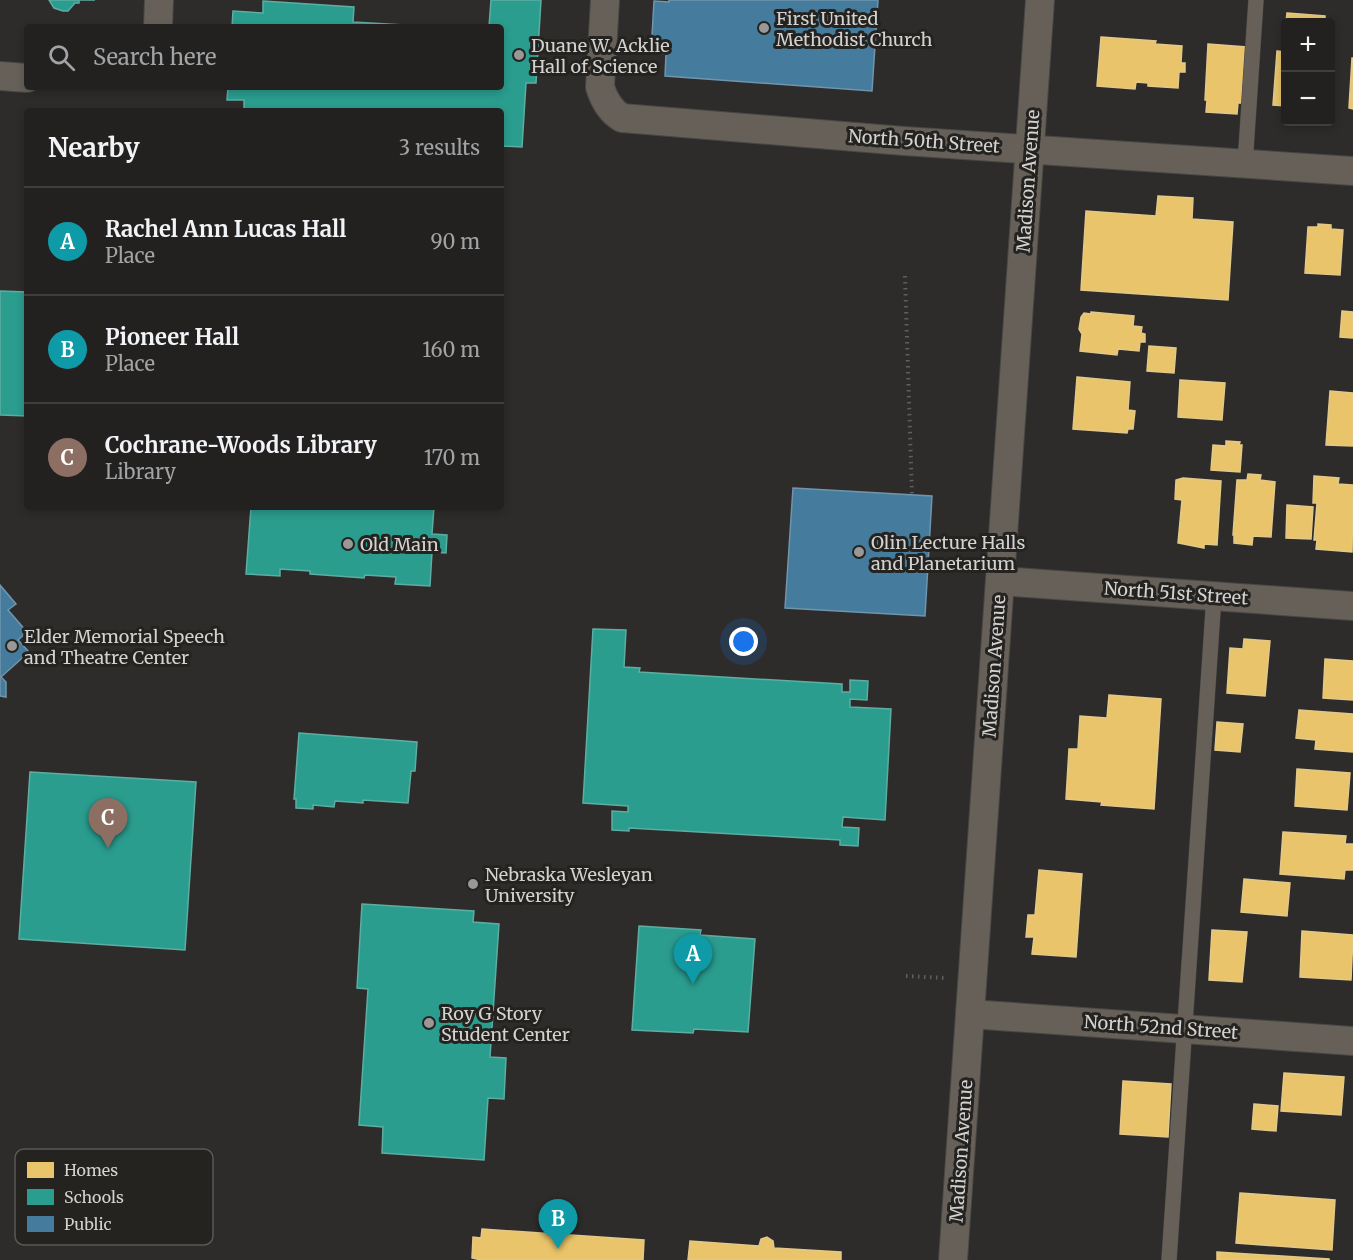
<!DOCTYPE html>
<html lang="en">
<head>
<meta charset="utf-8">
<style>
  body { margin:0; font-family:Merriweather,serif; background:#2a2929; color:#f1f3f6 }
  .controls { position:absolute; right:18px; top:18px; display:grid; overflow:hidden; border-radius:6px; box-shadow:0 3px 9px #0003 }
  .controls button { width:54px; height:54px; display:grid; place-items:center; padding:0; border:0; border-bottom:2px solid #3f3e3e; background:#222120; color:#f1f3f6; font:30px sans-serif }
  .you { position:absolute; left:744px; top:642px; width:21px; height:21px; margin:-15px; border:4px solid #fff; border-radius:50%; background:#1a73e8; box-shadow:0 0 0 9px #1a73e833 }
  .badge { display:grid; place-items:center; width:39px; height:39px; border-radius:50%; background:#1a73e8; color:#fff; font-size:20px; font-weight:700 }
  .pin { position:absolute; translate:-50% -50px; filter:drop-shadow(0 2px 3px #0008) }
  .pin::after { content:''; position:absolute; top:32px; width:21px; height:18px; background:inherit; clip-path:polygon(0 0,100% 0,50% 100%) }
  .list { margin:0; padding:0; list-style:none }
  h2 { display:flex; justify-content:space-between; align-items:center; height:78px; margin:0; padding:0 24px; font-size:26px }
  h2 small { font-size:20px; font-weight:400; color:#a2a3a5 }
  .list li { display:grid; grid-template-columns:39px 1fr auto; gap:18px; align-items:center; box-sizing:border-box; height:108px; padding:0 24px; border-top:2px solid #3f3e3e }
  .list b { display:block; font-size:22px; white-space:nowrap }
  .list p { margin:0; font-size:20px; white-space:nowrap; color:#a2a3a5 }
  .list em { font-size:20px; font-style:normal; color:#a2a3a5 }
  .icon { flex:none; width:33px; height:33px; fill:none; stroke:currentColor; stroke-width:2; stroke-linecap:round; stroke-linejoin:round }
  .map { position:relative; flex:none; width:1353px; height:1260px; overflow:hidden }
  .search { position:absolute; background:#222120; box-shadow:0 3px 9px #0003; left:24px; top:24px; width:480px; height:66px; display:flex; align-items:center; gap:15px; box-sizing:border-box; padding:0 21px; border-radius:6px; color:#a2a3a5; font-size:22px }
  .panel { position:absolute; background:#222120; box-shadow:0 3px 9px #0003; left:24px; top:108px; width:480px; height:402px; border-radius:6px }
  .map>svg:first-child { display:block }
  .homes { fill:#e9c46a; stroke:#e2c889; stroke-width:1.5 }
  .schools { fill:#2a9d8f; stroke:#5dada2; stroke-width:1.5 }
  .public { fill:#457b9d; stroke:#7095ac; stroke-width:1.5 }
  .lines { fill:none; stroke-linecap:round; stroke-linejoin:round }
  .service-casing { stroke:#474745; stroke-width:16 }
  .minor-casing { stroke:#474745; stroke-width:30 }
  .path { stroke:#635e5a; stroke-width:4; stroke-dasharray:1.5 4.5; stroke-linecap:butt }
  .service { stroke:#666059; stroke-width:15 }
  .minor { stroke:#666059; stroke-width:28 }
  .poi-dot { fill:#999896; stroke:#242320; stroke-width:2 }
  .labels { text-anchor:middle; dominant-baseline:central; stroke-width:6; stroke-linejoin:round; paint-order:stroke }
  .poi-label { font-size:18px; fill:#d3d2d0; stroke:#242320; text-anchor:start }
  .street-label { font-size:18px; fill:#d3d2d0; stroke:#242320 }
  .key { fill:#242320; stroke:#595855; stroke-width:1.5 }
  .key-label { font-size:16px; fill:#d3d2d0 }
</style>
</head>
<body>
<div class="map">
<svg width="1353" height="1260" viewBox="0 0 1353 1260">
  <rect width="100%" height="100%" fill="#2d2c2a"/>
  <g class="homes">
    <path d="M1287 13 1325 16V22H1286Z"/>
    <path d="M1101 37 1156 41 1155 44 1182 46 1181 63H1185V72H1179L1178 88 1148 86V83L1136 82 1135 89 1097 86Z"/>
    <path d="M1208 44 1247 47 1244 103H1238L1237 114 1206 112 1207 100H1205Z"/>
    <path d="M1277 51 1286 52V106L1273 105Z"/>
    <path d="M1352 58H1353V109L1349 108Z"/>
    <path d="M1158 196 1193 198 1192 219 1233 222 1228 300 1081 290 1086 211 1156 216Z"/>
    <path d="M1318 224 1331 225V229L1343 230 1340 275 1305 273 1308 227H1318Z"/>
    <path d="M1342 311 1353 312V338L1340 337Z"/>
    <path d="M1091 312 1134 316 1133 326 1142 327 1141 333 1145 334V342H1140L1139 351 1118 349 1117 355 1080 351 1082 334 1079 329 1081 317 1084 313 1091 314Z"/>
    <path d="M1149 346 1176 348 1174 373 1147 371Z"/>
    <path d="M1077 377 1130 382 1128 410 1135 411 1133 429H1128L1127 433 1073 429Z"/>
    <path d="M1180 380 1225 383 1222 420 1178 417Z"/>
    <path d="M1330 391 1353 393V446L1326 445Z"/>
    <path d="M1226 441 1240 442 1239 445H1242L1240 472 1211 470 1213 445 1226 446Z"/>
    <path d="M1248 474 1261 475 1260 480 1275 482 1271 537 1253 536 1252 545 1234 543V535H1233L1237 480H1247Z"/>
    <path d="M1314 476 1339 478 1338 484 1353 485 1352 552 1316 549 1317 540H1314L1317 503H1313Z"/>
    <path d="M1183 478 1221 481 1217 545 1204 544V548L1178 543 1182 500 1175 499 1176 480Z"/>
    <path d="M1287 505 1313 507 1311 539 1286 538Z"/>
    <path d="M1244 639 1270 641 1265 696 1227 693 1230 648 1243 649Z"/>
    <path d="M1325 659 1353 661V700L1323 698Z"/>
    <path d="M1109 695 1161 699 1154 809 1101 805 1102 802 1066 799 1069 749H1078L1080 716 1107 718Z"/>
    <path d="M1299 710 1353 714V752L1315 749 1316 740 1296 738Z"/>
    <path d="M1217 722 1243 724 1240 752 1215 750Z"/>
    <path d="M1297 769 1350 773 1347 810 1295 806Z"/>
    <path d="M1283 832 1346 836 1345 844H1353V870H1345L1344 879 1280 874Z"/>
    <path d="M1039 870 1082 874 1076 957 1032 954 1034 937H1026L1028 915H1035Z"/>
    <path d="M1244 879 1290 883 1287 916 1241 912Z"/>
    <path d="M1212 930 1247 932 1242 982 1209 980Z"/>
    <path d="M1302 931 1353 935 1351 980 1300 977Z"/>
    <path d="M1284 1073 1344 1077 1341 1115 1281 1111Z"/>
    <path d="M1123 1081 1171 1084 1168 1137 1120 1134Z"/>
    <path d="M1254 1104 1278 1106 1276 1131 1252 1129Z"/>
    <path d="M1240 1193 1335 1200 1332 1250 1236 1243Z"/>
    <path d="M482 1229 644 1240 643 1260H481L472 1258 473 1237 481 1238Z"/>
    <path d="M767 1237 773 1241 774 1248 841 1252V1260H688L690 1241 759 1246 761 1239Z"/>
    <path d="M1217 1252 1329 1259V1260H1217Z"/>
  </g>
  <g class="schools">
    <path d="M49 0H95H79V3H75L68 11H63L54 8Z"/>
    <path d="M491 0H541L536 83H526L522 147 501 146V111H244V100H227L228 87H501V27H489Z"/>
    <path d="M263 1 354 7 353 22 439 27H232L233 11 263 13Z"/>
    <path d="M0 291 27 292V416L0 415Z"/>
    <path d="M251 507H434L432 534 447 535 446 553 432 552 430 586 395 584 396 577 365 575 364 578 310 574V571L280 569V576L246 574Z"/>
    <path d="M593 629 626 630 624 667 640 668 639 672 842 684V692H850V680L868 681 867 700 850 699V707L891 709 885 820 843 817 842 827 859 828 858 846 840 845V840L629 828V831L612 830V811L628 812V806L583 803Z"/>
    <path d="M299 733 417 742 415 771H411L408 803 363 800V803L335 801 334 807 313 805V809L296 808V799H294Z"/>
    <path d="M30 772 196 782 185 950 19 939Z"/>
    <path d="M362 904 474 911 473 922 499 924 490 1057 506 1058 504 1099 488 1098 484 1160 382 1153 383 1127 359 1125 368 989 357 988Z"/>
    <path d="M639 926 701 930 700 935 755 939 748 1032 694 1029 693 1033 632 1030Z"/>
  </g>
  <g class="public">
    <path d="M669 0H878L872 91 665 76 666 54 651 53 654 1 669 2Z"/>
    <path d="M793 488 932 496 925 616 785 608Z"/>
    <path d="M0 585 16 604 8 610 27 632 18 640 29 652 1 677 6 682V697L0 696Z"/>
  </g>
  <g class="lines">
    <defs>
      <g id="service">
        <path d="M1245 164 1256 0"/>
        <path d="M1169 1260 1214 596"/>
      </g>
      <g id="minor">
        <path d="M605 0 600 87C604 100 610 111 622 118L904 141 1353 171"/>
        <path d="M158 27 159 0"/>
        <path d="M0 76 27 78"/>
        <path d="M1000 581 1353 606"/>
        <path d="M970 1014 1353 1041"/>
        <path d="M953 1260 1040 0"/>
      </g>
    </defs>
    <use href="#service" class="service-casing"/>
    <use href="#minor" class="minor-casing"/>
    <g class="path">
      <path d="M905 276 912 495"/>
      <path d="M906 976 945 978"/>
    </g>
    <use href="#service" class="service"/>
    <use href="#minor" class="minor"/>
  </g>
  <g class="poi-dot">
    <circle cx="764" cy="28" r="6"/>
    <circle cx="519" cy="55" r="6"/>
    <circle cx="348" cy="544" r="6"/>
    <circle cx="859" cy="552" r="6"/>
    <circle cx="12" cy="646" r="6"/>
    <circle cx="473" cy="884" r="6"/>
    <circle cx="429" cy="1023" r="6"/>
  </g>
  <g class="labels">
    <g class="poi-label">
      <text x="776" y="18">First United<tspan x="776" dy="21">Methodist Church</tspan></text>
      <text x="531" y="45">Duane W. Acklie<tspan x="531" dy="21">Hall of Science</tspan></text>
      <text x="871" y="542">Olin Lecture Halls<tspan x="871" dy="21">and Planetarium</tspan></text>
      <text x="360" y="544">Old Main</text>
      <text x="24" y="636">Elder Memorial Speech<tspan x="24" dy="21">and Theatre Center</tspan></text>
      <text x="485" y="874">Nebraska Wesleyan<tspan x="485" dy="21">University</tspan></text>
      <text x="441" y="1013">Roy G Story<tspan x="441" dy="21">Student Center</tspan></text>
    </g>
    <g class="street-label">
      <text transform="translate(924 141) rotate(4)">North 50th Street</text>
      <text transform="translate(1028 181) rotate(-86)">Madison Avenue</text>
      <text transform="translate(1176 593) rotate(4)">North 51st Street</text>
      <text transform="translate(994 666) rotate(-86)">Madison Avenue</text>
      <text transform="translate(1161 1027) rotate(4)">North 52nd Street</text>
      <text transform="translate(961 1151) rotate(-86)">Madison Avenue</text>
    </g>
  </g>
  <rect x="15" y="1149" width="198" height="96" rx="9" class="key"/>
  <rect x="27" y="1162" width="27" height="16" fill="#e9c46a"/>
  <rect x="27" y="1189" width="27" height="16" fill="#2a9d8f"/>
  <rect x="27" y="1216" width="27" height="16" fill="#457b9d"/>
  <g class="key-label">
    <text x="64" y="1176">Homes</text>
    <text x="64" y="1203">Schools</text>
    <text x="64" y="1230">Public</text>
  </g>
</svg>
<div class="controls">
<button>+</button>
<button>−</button>
</div>
<div class="you"></div>
<div class="pin badge" style="left:693px;top:984px;background:#0f9aa8">A</div>
<div class="pin badge" style="left:558px;top:1249px;background:#0f9aa8">B</div>
<div class="pin badge" style="left:108px;top:848px;background:#8d6e63">C</div>
<div class="search"><svg class="icon" aria-label="search" viewBox="0 0 24 24"><circle cx="10" cy="10" r="6"/><path d="M15 15l6 6"/></svg>Search here</div>
<section class="panel">
<h2>Nearby<small>3 results</small></h2>
<ul class="list">
<li><span class="badge" style="background:#0f9aa8">A</span><div><b>Rachel Ann Lucas Hall</b><p>Place</p></div><em>90 m</em></li>
<li><span class="badge" style="background:#0f9aa8">B</span><div><b>Pioneer Hall</b><p>Place</p></div><em>160 m</em></li>
<li><span class="badge" style="background:#8d6e63">C</span><div><b>Cochrane-Woods Library</b><p>Library</p></div><em>170 m</em></li>
</ul>
</section>
</div>
</body>
</html>
